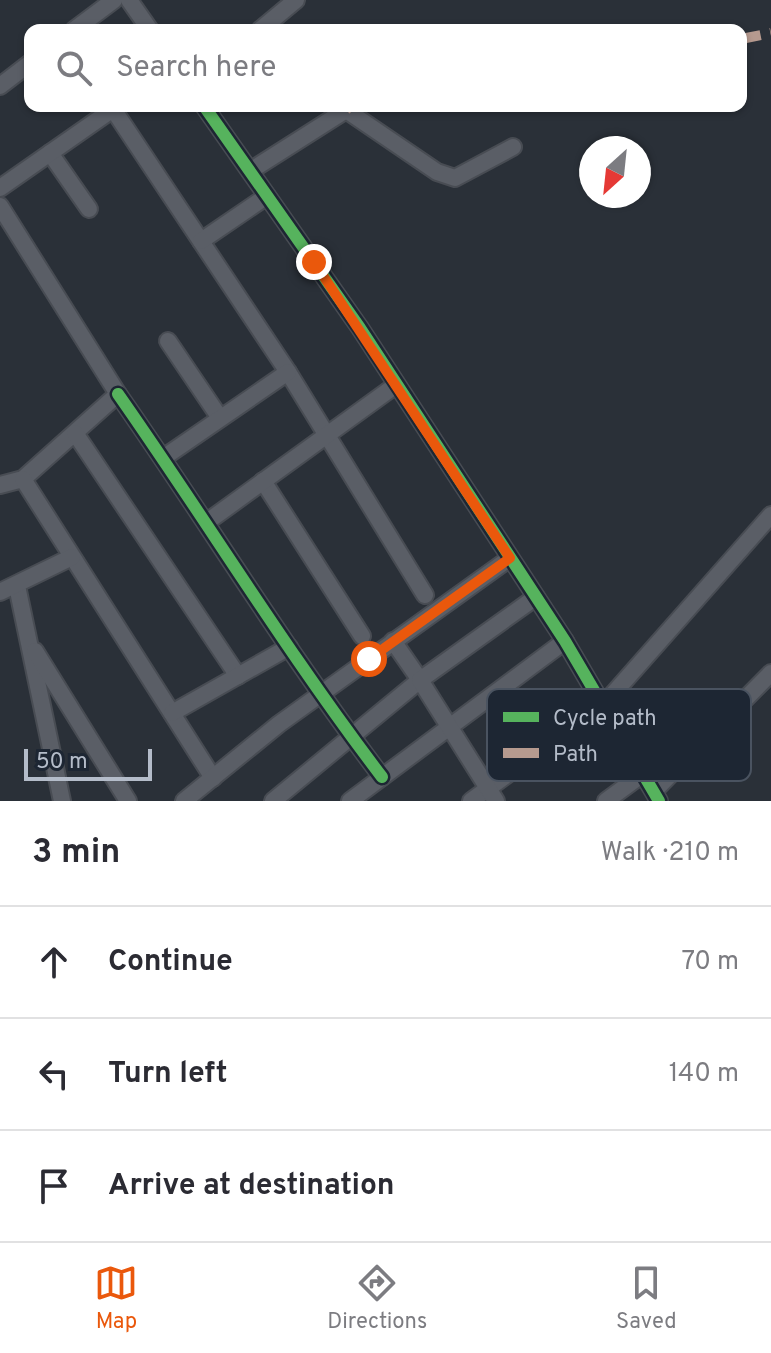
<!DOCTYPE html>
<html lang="en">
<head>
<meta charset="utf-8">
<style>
  body { margin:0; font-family:Overpass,sans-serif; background:#f2f2f3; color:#2b2b33 }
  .compass { position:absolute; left:579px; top:136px; width:72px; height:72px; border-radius:50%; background:#fff; box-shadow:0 2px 6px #0004; rotate:207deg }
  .scale { position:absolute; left:24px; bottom:20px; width:128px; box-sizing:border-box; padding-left:8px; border:4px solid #b4bcc9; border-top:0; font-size:22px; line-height:28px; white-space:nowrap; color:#b4bcc9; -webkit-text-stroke:6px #1d2633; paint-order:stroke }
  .stop { position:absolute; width:24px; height:24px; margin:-18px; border:6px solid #ea580c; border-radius:50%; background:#fff }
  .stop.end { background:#ea580c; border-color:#fff; box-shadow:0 2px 8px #0008 }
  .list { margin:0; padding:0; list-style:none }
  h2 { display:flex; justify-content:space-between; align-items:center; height:104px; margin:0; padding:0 32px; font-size:34px }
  h2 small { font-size:26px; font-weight:400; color:#7c7c81 }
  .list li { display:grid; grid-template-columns:52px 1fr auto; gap:24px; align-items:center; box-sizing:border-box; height:112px; padding:0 32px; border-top:2px solid #e1e1e2 }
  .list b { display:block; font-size:30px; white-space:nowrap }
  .list em { font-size:26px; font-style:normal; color:#7c7c81 }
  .icon { flex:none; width:44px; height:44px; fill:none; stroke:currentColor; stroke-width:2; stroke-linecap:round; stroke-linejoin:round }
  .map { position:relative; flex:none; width:771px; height:801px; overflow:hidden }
  .search { position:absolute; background:#fff; box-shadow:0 2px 6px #0004; left:24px; right:24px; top:24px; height:88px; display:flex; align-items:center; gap:20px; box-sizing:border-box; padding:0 28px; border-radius:16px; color:#7c7c81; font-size:30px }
  .sheet { height:440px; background:#fff }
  nav { display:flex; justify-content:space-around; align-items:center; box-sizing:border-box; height:112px; border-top:2px solid #e1e1e2; background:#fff; font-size:22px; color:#7c7c81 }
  nav a { display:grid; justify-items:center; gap:4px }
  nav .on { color:#ea580c }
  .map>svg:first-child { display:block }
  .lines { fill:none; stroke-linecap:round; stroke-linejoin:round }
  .minor-casing { stroke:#484c53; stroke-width:20 }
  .minor { stroke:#5a5e66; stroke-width:16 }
  .quiet { stroke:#b69a8f; stroke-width:10; stroke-dasharray:20 10; stroke-linecap:butt }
  .cycleway-casing { stroke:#1d2633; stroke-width:17 }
  .cycleway { stroke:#56b35d; stroke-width:12 }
  .route { stroke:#ea580c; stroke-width:10 }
  .key { fill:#1d2633; stroke:#4a5360; stroke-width:2 }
  .key-label { font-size:22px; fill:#b4bcc9 }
</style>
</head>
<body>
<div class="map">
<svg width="771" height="801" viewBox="0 0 771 801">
  <rect width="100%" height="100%" fill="#2a3038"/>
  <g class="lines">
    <defs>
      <g id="minor">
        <path d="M129 0 150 30"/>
        <path d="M74 30 114 0"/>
        <path d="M260 30 296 0"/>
        <path d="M0 86 30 63"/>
        <path d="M111 106 288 372 425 595"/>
        <path d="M204 106 360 328 565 641 659 801"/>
        <path d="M50 153 89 209"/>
        <path d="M250 171 346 110 437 172 455 178 513 147"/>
        <path d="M0 188 113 109"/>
        <path d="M0 206 118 394 23 479 0 485"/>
        <path d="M201 241 267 196"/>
        <path d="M168 341 220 418"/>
        <path d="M118 394C207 521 288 654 382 777"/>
        <path d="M75 433 238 676"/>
        <path d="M163 458 288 372"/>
        <path d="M23 479 213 778"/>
        <path d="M263 481 362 636"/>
        <path d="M207 522 396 385"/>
        <path d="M17 586 62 801"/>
        <path d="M0 592 72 557"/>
        <path d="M35 651 128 801"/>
        <path d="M172 713 289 647"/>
        <path d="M654 791 771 673"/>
        <path d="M184 801 279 724 510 558"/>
        <path d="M273 801 420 680 393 641"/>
        <path d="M350 801 565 641"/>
        <path d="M471 801 605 703 771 515"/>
        <path d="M496 801 420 680 536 597"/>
        <path d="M606 801 644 773"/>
      </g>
    </defs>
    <use href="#minor" class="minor-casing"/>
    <use href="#minor" class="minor"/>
    <g class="quiet">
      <path d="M512 30H530"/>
      <path d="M741 39 771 33"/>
      <path d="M346 110 350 106"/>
    </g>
    <defs>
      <g id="cycleway">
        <path d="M204 106 360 328 565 641 659 801"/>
        <path d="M118 394C207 521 288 654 382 777"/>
      </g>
    </defs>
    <use href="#cycleway" class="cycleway-casing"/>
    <use href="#cycleway" class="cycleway"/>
  </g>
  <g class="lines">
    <path class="route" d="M314 262 510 558 369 659"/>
  </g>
  <rect x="487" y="689" width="264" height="92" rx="12" class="key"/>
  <rect x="503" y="712" width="36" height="10" fill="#56b35d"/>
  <rect x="503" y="748" width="36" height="10" fill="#b69a8f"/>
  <g class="key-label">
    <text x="553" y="725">Cycle path</text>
    <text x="553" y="761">Path</text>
  </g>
</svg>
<svg class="compass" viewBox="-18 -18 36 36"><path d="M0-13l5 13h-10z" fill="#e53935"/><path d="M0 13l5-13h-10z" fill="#7c7c81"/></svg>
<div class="scale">50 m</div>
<div class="stop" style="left:369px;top:659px"></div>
<div class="stop end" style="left:314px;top:262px"></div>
<div class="search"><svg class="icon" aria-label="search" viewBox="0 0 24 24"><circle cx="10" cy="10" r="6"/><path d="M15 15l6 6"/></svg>Search here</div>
</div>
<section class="sheet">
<h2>3 min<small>Walk · 210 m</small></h2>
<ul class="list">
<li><svg class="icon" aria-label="ahead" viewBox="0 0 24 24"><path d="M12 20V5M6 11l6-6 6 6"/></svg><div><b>Continue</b></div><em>70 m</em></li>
<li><svg class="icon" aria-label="left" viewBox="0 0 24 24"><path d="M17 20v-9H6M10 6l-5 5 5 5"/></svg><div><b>Turn left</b></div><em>140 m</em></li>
<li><svg class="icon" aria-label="arrive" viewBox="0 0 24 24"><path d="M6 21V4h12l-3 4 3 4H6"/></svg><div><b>Arrive at destination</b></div></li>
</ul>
</section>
<nav>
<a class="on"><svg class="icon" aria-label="map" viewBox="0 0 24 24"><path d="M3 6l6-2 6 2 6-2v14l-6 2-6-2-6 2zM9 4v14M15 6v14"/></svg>Map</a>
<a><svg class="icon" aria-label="directions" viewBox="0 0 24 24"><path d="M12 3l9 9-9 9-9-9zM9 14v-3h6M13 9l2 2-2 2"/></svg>Directions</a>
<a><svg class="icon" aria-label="saved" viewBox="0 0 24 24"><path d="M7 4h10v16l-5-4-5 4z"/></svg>Saved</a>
</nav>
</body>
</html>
